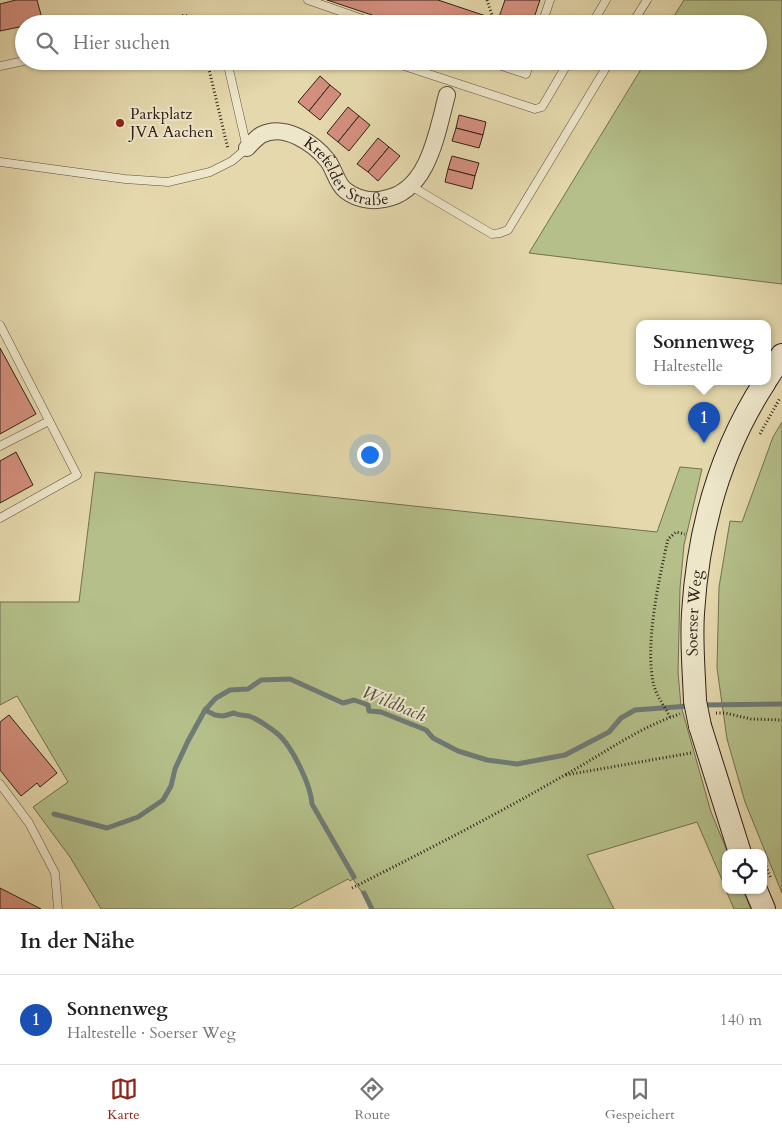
<!DOCTYPE html>
<html lang="de">
<head>
<meta charset="utf-8">
<style>
  body { margin:0; font-family:Cardo,serif; background:#f6f6f6; color:#202124 }
  .controls { position:absolute; right:15px; bottom:15px; display:grid; overflow:hidden; border-radius:10px; box-shadow:0 1px 4px #0004 }
  .controls button { width:45px; height:45px; display:grid; place-items:center; padding:0; border:0; border-bottom:1px solid #e0e0e0; background:#fff; color:#202124; font:25px sans-serif }
  .you { position:absolute; left:369px; top:454px; width:18px; height:18px; margin:-12px; border:4px solid #fff; border-radius:50%; background:#1a73e8; box-shadow:0 0 0 8px #1a73e833 }
  .badge { display:grid; place-items:center; width:32px; height:32px; border-radius:50%; background:#8f2418; color:#fff; font-size:16px; font-weight:700 }
  .pin { position:absolute; translate:-50% -41px; filter:drop-shadow(0 1px 2px #0008) }
  .pin::after { content:''; position:absolute; top:26px; width:18px; height:15px; background:inherit; clip-path:polygon(0 0,100% 0,50% 100%) }
  .popup { position:absolute; left:636px; top:320px; width:135px; height:65px; box-sizing:border-box; display:grid; place-content:center; border-radius:10px; background:#fff; filter:drop-shadow(0 1px 4px #0005); font-size:16px; white-space:nowrap; color:#757577 }
  .popup b { font-size:19px; color:#202124 }
  .popup::after { content:''; position:absolute; left:50%; top:100%; margin-left:-10px; border:10px solid transparent; border-top-color:#fff }
  .list { margin:0; padding:0; list-style:none }
  h2 { display:flex; justify-content:space-between; align-items:center; height:65px; margin:0; padding:0 20px; font-size:21px }
  h2 small { font-size:16px; font-weight:400; color:#757577 }
  .list li { display:grid; grid-template-columns:32px 1fr auto; gap:15px; align-items:center; box-sizing:border-box; height:90px; padding:0 20px; border-top:1px solid #e0e0e0 }
  .list b { display:block; font-size:19px; white-space:nowrap }
  .list p { margin:0; font-size:16px; white-space:nowrap; color:#757577 }
  .list em { font-size:16px; font-style:normal; color:#757577 }
  .icon { flex:none; width:28px; height:28px; fill:none; stroke:currentColor; stroke-width:2; stroke-linecap:round; stroke-linejoin:round }
  .map { position:relative; flex:none; width:782px; height:909px; overflow:hidden }
  .search { position:absolute; background:#fff; box-shadow:0 1px 4px #0004; left:15px; right:15px; top:15px; height:55px; display:flex; align-items:center; gap:12px; box-sizing:border-box; padding:0 18px; border-radius:28px; color:#757577; font-size:19px }
  .sheet { height:155px; background:#fff }
  nav { display:flex; justify-content:space-around; align-items:center; box-sizing:border-box; height:70px; border-top:1px solid #e0e0e0; background:#fff; font-size:14px; color:#757577 }
  nav a { display:grid; justify-items:center; gap:2px }
  nav .on { color:#8f2418 }
  .map>svg:first-child { display:block }
  .green { fill:#b4bf89; stroke:#727052 }
  .lines { fill:none; stroke-linecap:round; stroke-linejoin:round }
  .stream { stroke:#6e7b75; stroke-width:5 }
  .building { fill:#d48f7e; stroke:#31201a }
  .lane-casing { stroke:#5e4e3e; stroke-width:9 }
  .street-casing { stroke:#5e4e3e; stroke-width:18 }
  .secondary-casing { stroke:#31201a; stroke-width:24 }
  .path { stroke:#31201a; stroke-width:3; stroke-dasharray:1 2.5; stroke-linecap:butt }
  .lane { stroke:#ede6c9; stroke-width:8 }
  .street { stroke:#ede6c9; stroke-width:16 }
  .secondary { stroke:#ede6c9; stroke-width:22 }
  .secondary-bridge-casing { stroke:#31201a; stroke-width:24; stroke-linecap:butt }
  .secondary-bridge { stroke:#ede6c9; stroke-width:22 }
  .poi-dot { fill:#8f2418; stroke:#ede6c9; stroke-width:2 }
  .labels { text-anchor:middle; dominant-baseline:central; stroke-width:4; stroke-linejoin:round; paint-order:stroke }
  .poi-label { font-size:16px; fill:#31201a; stroke:#ede6c9; text-anchor:start }
  .street-label { font-size:16px; fill:#31201a; stroke:#ede6c9 }
  .water-label { font-size:18px; font-style:italic; fill:#504e47; stroke:#ede6c9 }
</style>
</head>
<body>
<div class="map">
<svg width="782" height="909" viewBox="0 0 782 909">
  <rect width="100%" height="100%" fill="#e4d8ac"/>
  <filter id="stains"><feTurbulence type="fractalNoise" baseFrequency=".004" numOctaves="4"/><feColorMatrix values="0 0 0 0 .2 0 0 0 0 .09 0 0 0 0 .02 0 0 0 .5 -.17"/></filter>
  <radialGradient id="worn" r=".72"><stop offset=".6" stop-color="#630" stop-opacity="0"/><stop offset="1" stop-color="#630" stop-opacity=".3"/></radialGradient>
  <g class="green">
    <path d="M684 0H782V284L529 253 646 61H758V24H669Z"/>
    <path d="M782 422V893L745 802 727 739 717 668 719 587 730 521 742 522 773 437Z"/>
    <path d="M680 467 702 469 684 545 680 588 678 672 681 706 711 812 728 853H726V889L697 822 587 855 614 909H373L353 879 350 881 348 879 291 909H101L70 857 33 807 68 782 17 696 0 705V602H79L95 472 657 532Z"/>
    <path d="M726 890H743L751 909H734Z"/>
  </g>
  <g class="lines">
    <g class="stream">
      <path d="M703 705 782 704"/>
      <path d="M205 710 215 715 223 716 234 713C240 716 244 715 249 716 258 719 275 731 281 737 294 751 311 786 312 804L354 877"/>
      <path d="M54 814 107 828 138 817 163 800 171 786 175 769 188 741 205 710 216 698 230 690 248 689 261 680 290 679 343 703 354 700 368 705 369 711 381 712 426 730 433 738 458 751 487 760 517 764 565 755 609 732 621 718 635 710 689 706"/>
      <path d="M364 893 372 909"/>
    </g>
  </g>
  <g class="building">
    <path d="M16 0H37L43 22 24 24V26L0 31V4Z"/>
    <path d="M327 0H438L498 20 505 0H540L532 24H399Z"/>
    <path d="M320 76 330 85 309 111 298 102Z"/>
    <path d="M330 85 341 94 320 120 309 111Z"/>
    <path d="M348 107 359 116 338 142 327 133Z"/>
    <path d="M459 115 486 122 483 135 456 128Z"/>
    <path d="M359 116 370 125 349 151 338 142Z"/>
    <path d="M456 128 483 135 479 148 452 141Z"/>
    <path d="M378 138 389 147 368 172 357 164Z"/>
    <path d="M389 147 400 156 378 181 368 172Z"/>
    <path d="M452 156 479 163 475 176 448 169Z"/>
    <path d="M448 169 475 176 472 189 445 182Z"/>
    <path d="M0 348 36 414 0 434Z"/>
    <path d="M16 452 33 485 0 503V461Z"/>
    <path d="M9 715 57 773 40 787 37 783 21 796 0 770V722Z"/>
    <path d="M0 888 41 909H0Z"/>
  </g>
  <g class="lines">
    <defs>
      <g id="lane">
        <path d="M308 0 377 24"/>
        <path d="M268 24H272"/>
        <path d="M542 24 550 0"/>
        <path d="M592 24 606 0"/>
        <path d="M632 24 647 0"/>
        <path d="M389 61 535 109 542 107 569 61"/>
        <path d="M487 61 526 74 530 61"/>
        <path d="M0 66 24 61"/>
        <path d="M0 162 125 179 168 182 210 172 232 161 247 148 227 61"/>
        <path d="M411 186 492 234 500 233 508 230 610 61"/>
        <path d="M0 325 77 475 0 518"/>
        <path d="M0 446 49 421"/>
        <path d="M0 784 29 823 55 873 58 909"/>
      </g>
      <g id="street">
        <path id="s1" d="M247 148C251 144 256 138 261 135 284 123 314 143 328 161 334 169 337 184 345 190 356 199 371 202 384 199 429 192 437 131 447 95"/>
      </g>
      <g id="secondary">
        <path d="M768 377 782 355"/>
        <path id="s2" d="M695 701C694 672 691 642 693 613 698 532 720 451 765 382"/>
        <path d="M700 726 740 853"/>
        <path d="M756 890 764 909"/>
      </g>
    </defs>
    <use href="#lane" class="lane-casing"/>
    <use href="#street" class="street-casing"/>
    <use href="#secondary" class="secondary-casing"/>
    <g class="path">
      <path d="M487 0 493 18"/>
      <path d="M152 24 185 15 196 20 197 24"/>
      <path d="M207 61 228 149"/>
      <path d="M760 434 780 398"/>
      <path d="M716 713H725L751 719 782 720"/>
      <path d="M670 717C665 707 657 697 654 686 644 646 659 579 668 539L676 532 685 534"/>
      <path d="M566 775 691 753"/>
      <path d="M763 860 771 878"/>
      <path d="M352 888C423 852 494 816 563 776 602 755 637 728 680 714"/>
    </g>
    <use href="#lane" class="lane"/>
    <use href="#street" class="street"/>
    <use href="#secondary" class="secondary"/>
    <defs>
      <path id="secondary-bridge" d="M695 701 700 726"/>
    </defs>
    <use href="#secondary-bridge" class="secondary-bridge-casing"/>
    <use href="#secondary-bridge" class="secondary-bridge"/>
  </g>
  <circle class="poi-dot" cx="120" cy="123" r="5"/>
  <g class="labels">
    <g class="poi-label">
      <text x="130" y="114">Parkplatz<tspan x="130" dy="18">JVA Aachen</tspan></text>
    </g>
    <g class="street-label">
      <text stroke="none"><textPath href="#s1" startOffset="121">Krefelder Straße</textPath></text>
      <text stroke="none"><textPath href="#s2" startOffset="88">Soerser Weg</textPath></text>
    </g>
    <g class="water-label">
      <text transform="translate(394 704) rotate(22)">Wildbach</text>
    </g>
  </g>
  <rect width="100%" height="100%" filter="url(#stains)"/>
  <rect width="100%" height="100%" fill="url(#worn)"/>
</svg>
<div class="controls">
<button><svg class="icon" aria-label="locate" viewBox="0 0 24 24"><circle cx="12" cy="12" r="6"/><path d="M12 2v4M12 18v4M2 12h4M18 12h4"/></svg></button>
</div>
<div class="you"></div>
<div class="pin badge" style="left:704px;top:443px;background:#1a4fb4">1</div>
<div class="popup"><b>Sonnenweg</b>Haltestelle</div>
<div class="search"><svg class="icon" aria-label="search" viewBox="0 0 24 24"><circle cx="10" cy="10" r="6"/><path d="M15 15l6 6"/></svg>Hier suchen</div>
</div>
<section class="sheet">
<h2>In der Nähe<small></small></h2>
<ul class="list">
<li><span class="badge" style="background:#1a4fb4">1</span><div><b>Sonnenweg</b><p>Haltestelle · Soerser Weg</p></div><em>140 m</em></li>
</ul>
</section>
<nav>
<a class="on"><svg class="icon" aria-label="map" viewBox="0 0 24 24"><path d="M3 6l6-2 6 2 6-2v14l-6 2-6-2-6 2zM9 4v14M15 6v14"/></svg>Karte</a>
<a><svg class="icon" aria-label="directions" viewBox="0 0 24 24"><path d="M12 3l9 9-9 9-9-9zM9 14v-3h6M13 9l2 2-2 2"/></svg>Route</a>
<a><svg class="icon" aria-label="saved" viewBox="0 0 24 24"><path d="M7 4h10v16l-5-4-5 4z"/></svg>Gespeichert</a>
</nav>
</body>
</html>
